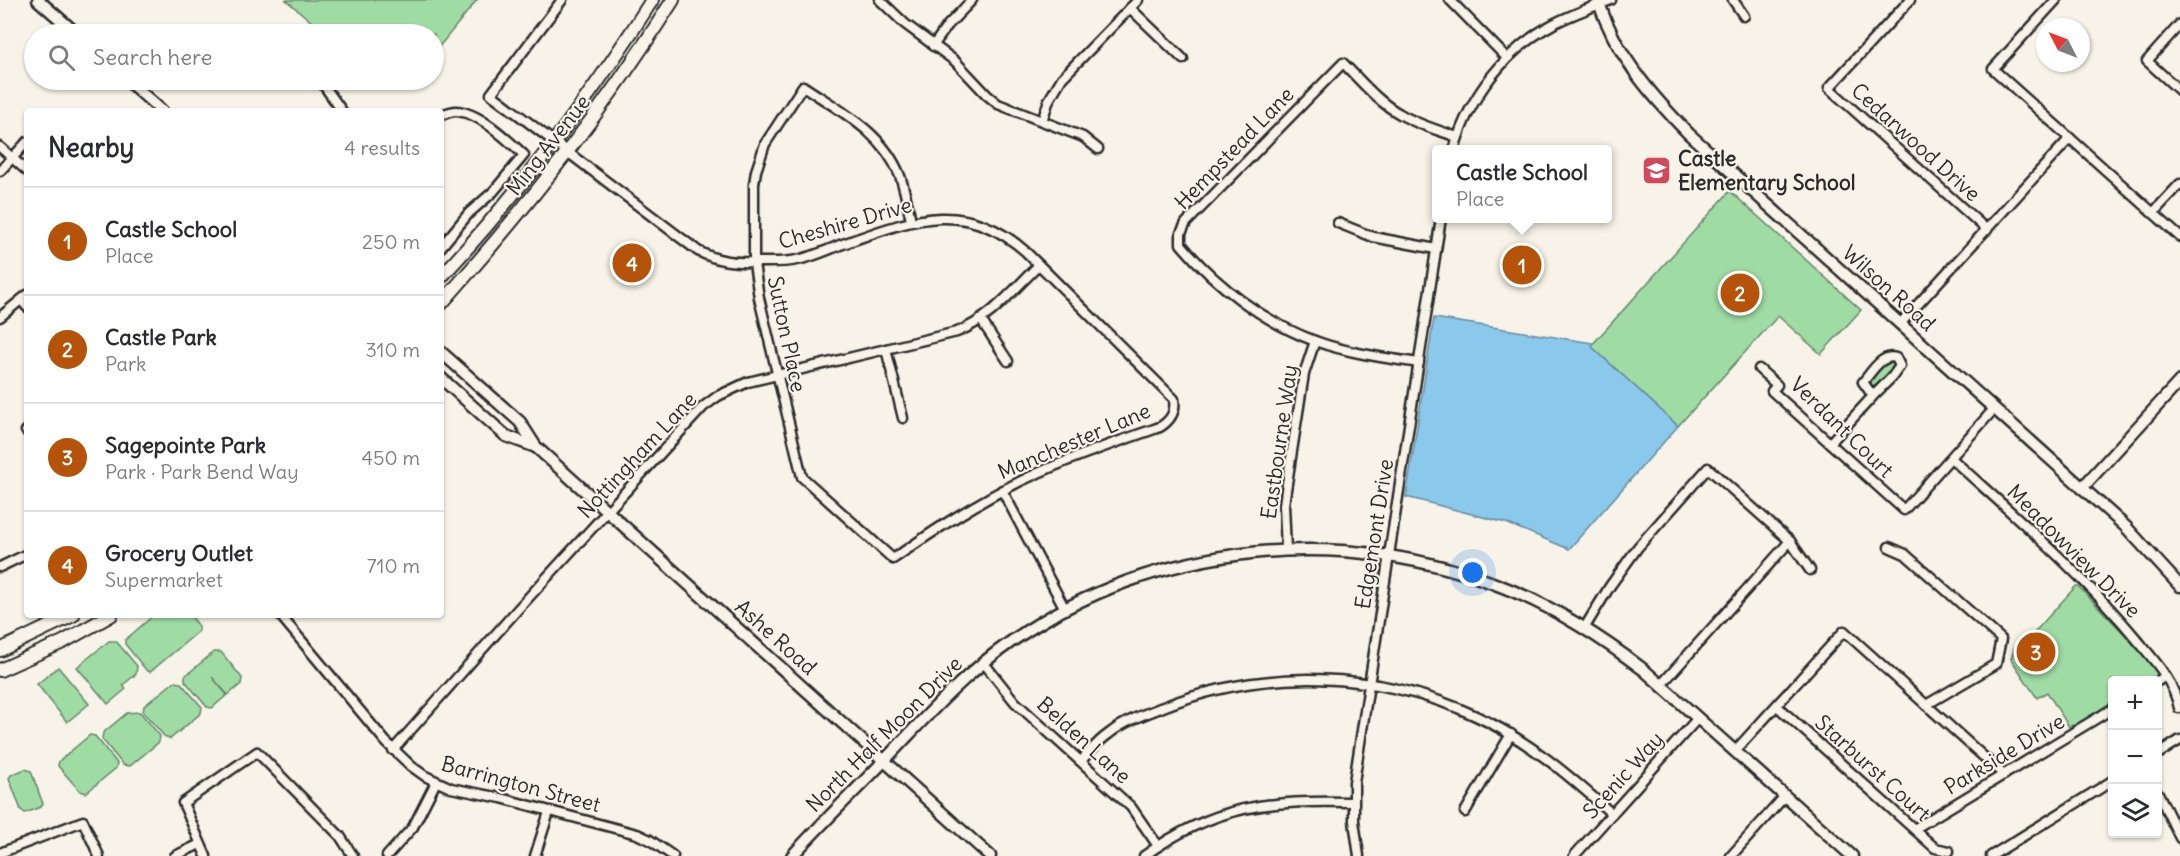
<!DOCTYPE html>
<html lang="en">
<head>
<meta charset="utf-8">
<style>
  body { margin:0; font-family:Delius,sans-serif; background:#f2f2f3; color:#2b2b33 }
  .controls { position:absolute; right:18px; bottom:18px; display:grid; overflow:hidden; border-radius:6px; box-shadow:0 2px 4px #0004 }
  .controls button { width:54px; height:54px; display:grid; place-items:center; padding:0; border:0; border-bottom:2px solid #e1e1e2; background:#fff; color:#2b2b33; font:30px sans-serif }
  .compass { position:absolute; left:2036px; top:18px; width:54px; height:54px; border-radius:50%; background:#fff; box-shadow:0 2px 4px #0004; rotate:312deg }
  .you { position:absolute; left:1473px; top:573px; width:21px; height:21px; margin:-15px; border:4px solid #fff; border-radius:50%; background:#1a73e8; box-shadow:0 0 0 9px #1a73e833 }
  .badge { display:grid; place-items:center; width:39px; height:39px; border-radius:50%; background:#b45309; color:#fff; font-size:20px; font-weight:700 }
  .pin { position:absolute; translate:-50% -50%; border:3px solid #fff; box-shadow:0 2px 6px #0006 }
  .popup { position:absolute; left:1432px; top:145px; width:180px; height:78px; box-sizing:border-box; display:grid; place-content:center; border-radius:6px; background:#fff; filter:drop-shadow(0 2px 4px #0005); font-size:20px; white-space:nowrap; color:#7c7c81 }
  .popup b { font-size:22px; color:#2b2b33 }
  .popup::after { content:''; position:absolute; left:50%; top:100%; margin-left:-12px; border:12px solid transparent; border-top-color:#fff }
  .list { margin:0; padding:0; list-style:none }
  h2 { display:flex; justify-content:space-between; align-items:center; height:78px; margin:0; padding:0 24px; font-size:26px }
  h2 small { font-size:20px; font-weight:400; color:#7c7c81 }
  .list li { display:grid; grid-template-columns:39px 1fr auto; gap:18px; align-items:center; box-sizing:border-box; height:108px; padding:0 24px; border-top:2px solid #e1e1e2 }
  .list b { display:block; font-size:22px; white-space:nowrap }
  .list p { margin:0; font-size:20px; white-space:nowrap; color:#7c7c81 }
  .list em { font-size:20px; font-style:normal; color:#7c7c81 }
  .icon { flex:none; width:33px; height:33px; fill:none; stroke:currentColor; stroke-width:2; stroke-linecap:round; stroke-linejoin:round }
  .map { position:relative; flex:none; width:2180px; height:856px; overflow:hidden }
  .search { position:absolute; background:#fff; box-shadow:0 2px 4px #0004; left:24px; top:24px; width:420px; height:66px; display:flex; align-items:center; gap:15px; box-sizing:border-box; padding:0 21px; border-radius:33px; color:#7c7c81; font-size:22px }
  .panel { position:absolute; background:#fff; box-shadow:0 2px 4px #0004; left:24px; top:108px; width:420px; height:510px; border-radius:6px }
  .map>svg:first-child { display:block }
  .green { fill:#9fdca4; stroke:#658468; stroke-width:1.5 }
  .water { fill:#8ac9eb; stroke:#648a9e; stroke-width:1.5 }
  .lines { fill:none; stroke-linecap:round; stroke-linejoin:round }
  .minor-casing { stroke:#2b2b2b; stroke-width:13 }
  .tertiary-casing { stroke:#2b2b2b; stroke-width:15 }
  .secondary-casing { stroke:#2b2b2b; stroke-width:16 }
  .minor { stroke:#f7f3e8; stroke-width:8 }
  .tertiary { stroke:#f7f3e8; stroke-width:10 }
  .secondary { stroke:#f7f3e8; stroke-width:12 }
  .labels { text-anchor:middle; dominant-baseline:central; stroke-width:4.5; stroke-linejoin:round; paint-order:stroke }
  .street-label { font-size:21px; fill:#2b2b2b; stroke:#f7f3e8 }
  .poi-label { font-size:21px; font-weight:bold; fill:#2b2b2b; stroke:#f7f3e8; text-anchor:start }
</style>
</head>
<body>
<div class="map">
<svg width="2180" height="856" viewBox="0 0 2180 856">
  <rect width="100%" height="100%" fill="#f7f3e8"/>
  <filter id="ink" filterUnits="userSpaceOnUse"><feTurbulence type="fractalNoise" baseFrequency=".0167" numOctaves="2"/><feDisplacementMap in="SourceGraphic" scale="12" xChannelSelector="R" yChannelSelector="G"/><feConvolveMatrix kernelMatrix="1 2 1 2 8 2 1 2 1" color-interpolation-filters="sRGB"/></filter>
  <g filter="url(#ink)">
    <g class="green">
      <path d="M286 0H477L434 53V34H326Z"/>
      <path d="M1730 191 1861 310 1821 354 1778 316 1678 426 1591 346Z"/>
      <path d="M1889 357 1897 366 1877 387 1872 385 1869 378Z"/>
      <path d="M2076 586H2078L2165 676 2158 680H2112V709L2075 731 2072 725 2069 727 2047 692 2037 698 2011 659 2015 646 2023 645Z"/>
      <path d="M154 615H190L199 626V631L150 672 146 670 125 644V640Z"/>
      <path d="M109 641H116L137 666 136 674 123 685 126 689 108 704 77 667Z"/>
      <path d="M214 652H221L242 678 241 684 228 695 212 677 227 695 212 708 207 707 185 681V676Z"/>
      <path d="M58 667 89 704 67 722 37 684Z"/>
      <path d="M174 682 181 683 202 707 201 713 170 739 164 736 143 712 144 706Z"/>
      <path d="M140 712 160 736 159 742 130 766 123 765 102 739 103 733 127 713Z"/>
      <path d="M90 735 95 736 117 763 116 768 86 793 80 791 58 766 59 761Z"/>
      <path d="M25 769 31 771 43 804 41 807 25 813 21 810 9 778 11 775Z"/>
    </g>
    <path class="water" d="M1434 318 1593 343 1592 347 1678 426 1569 549 1506 523 1406 497Z"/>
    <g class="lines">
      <defs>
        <g id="minor">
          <path d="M562 0 491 94 698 251C717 261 734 263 755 262 769 262 783 263 797 260 812 257 826 251 840 245 908 221 963 196 1025 251L1174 399C1176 412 1171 420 1160 427 1114 443 1067 459 1023 480 977 502 935 530 893 559L802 477 759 298 754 263V184L756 171 765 144 803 86C840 111 883 132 900 176 905 190 908 206 911 221"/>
          <path d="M880 0 905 24 955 61 987 95 998 104 1083 137 1098 149"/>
          <path d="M1450 0 1507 58"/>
          <path d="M1733 0 1744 16"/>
          <path d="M1910 0 1829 88 1987 230"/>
          <path d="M2056 0 1993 69 2180 237"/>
          <path d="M1130 8 1183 59"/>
          <path d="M2180 24 2147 61 2180 91"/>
          <path d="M933 46 948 25 972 0"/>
          <path d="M320 80 342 111"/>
          <path d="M441 115C445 114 451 111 455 111 478 111 508 140 524 155L493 192 469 213 441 247"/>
          <path d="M1042 121 1049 100 1062 78 1138 0"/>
          <path d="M0 147 27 171"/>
          <path d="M1454 150C1469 96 1506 49 1555 23 1573 14 1592 7 1611 0"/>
          <path d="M0 171 27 142"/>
          <path d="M2153 213 2180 184"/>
          <path d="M1338 223 1373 237 1436 249"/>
          <path d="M21 300 27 307"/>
          <path d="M0 317 27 295"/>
          <path d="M981 320 1008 361"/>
          <path d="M1900 324 2070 138"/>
          <path d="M886 349 903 418"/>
          <path d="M1419 363C1384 358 1348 353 1315 341 1264 322 1216 286 1181 244V233L1186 223 1343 63C1361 81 1378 102 1400 114 1418 125 1438 130 1457 137"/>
          <path d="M1759 369 1777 385 1772 391 1904 510 1994 409"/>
          <path d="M26 431 27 430"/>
          <path d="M1830 443 1873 396 1863 382C1871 373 1882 353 1896 358L1900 366 1892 377 1873 396"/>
          <path d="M1951 458C2016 517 2083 574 2139 642 2155 661 2174 682 2179 708"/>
          <path d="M1002 490 1065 609"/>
          <path d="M1889 547 1905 554 2001 639 1996 664 1926 705"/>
          <path d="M1286 550 1284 505 1286 490 1304 374 1315 341"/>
          <path d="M0 567 27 554"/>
          <path d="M280 615 386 742 411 766 425 776 451 788 501 798 637 834 650 840 673 856"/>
          <path d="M1585 627 1610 586 1638 547 1708 468 1790 541 1810 570"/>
          <path d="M983 662 1015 702 1131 807 1158 846"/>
          <path d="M2158 681 2165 676"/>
          <path d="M1661 685 1790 541"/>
          <path d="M1777 706 1935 848 1949 851"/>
          <path d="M393 750 518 609 703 407 718 396 748 382 957 332C991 319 1013 290 1039 265"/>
          <path d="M1735 751 1844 631 2004 775"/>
          <path d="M2158 754 2180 740"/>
          <path d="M1081 761C1090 751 1098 741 1110 733 1125 721 1145 714 1163 707 1263 667 1378 670 1476 716 1528 740 1570 776 1612 814"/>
          <path d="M2158 793 2180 838"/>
          <path d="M1465 812 1511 734"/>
          <path d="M1914 829 2112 709"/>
          <path d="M0 853 83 821 99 856"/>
          <path d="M175 856 200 844"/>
          <path d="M206 856 183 803 257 752 340 836 353 856"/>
          <path d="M387 856 413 827 436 782"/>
          <path d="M535 856 549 812"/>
          <path d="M1144 856C1214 805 1269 800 1353 802"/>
          <path d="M1359 856 1354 821V782L1441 218"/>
          <path d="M1574 856 1698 718"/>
          <path d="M1731 856 1785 796"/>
          <path d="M1991 856 2112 781"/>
        </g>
        <g id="tertiary">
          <path d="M38 0 77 34"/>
          <path d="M1598 0C1615 54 1650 94 1689 134L2126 527 2180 586"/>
          <path d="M127 80 162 111"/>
          <path d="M441 352 520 422 536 447 506 436 441 378"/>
          <path d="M536 447 990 856"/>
          <path d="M2082 488 2180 381"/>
          <path d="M792 856C821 824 852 794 882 763 925 718 959 678 1012 641 1155 541 1348 523 1508 589 1558 609 1602 638 1644 670L1852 856"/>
        </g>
        <g id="secondary">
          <path d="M441 277C520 192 590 98 652 0"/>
          <path d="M441 304C528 206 603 111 673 0"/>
          <path d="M0 650 73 615"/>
          <path d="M0 670 63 642 111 615"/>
        </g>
      </defs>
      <use href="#minor" class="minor-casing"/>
      <use href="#tertiary" class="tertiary-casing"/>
      <use href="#secondary" class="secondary-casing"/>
      <use href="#minor" class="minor"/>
      <use href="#tertiary" class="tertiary"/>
      <use href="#secondary" class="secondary"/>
    </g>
  </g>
  <defs>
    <symbol id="school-square" viewBox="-11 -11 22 22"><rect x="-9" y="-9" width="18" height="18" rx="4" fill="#d1495b" stroke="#f7f3e8"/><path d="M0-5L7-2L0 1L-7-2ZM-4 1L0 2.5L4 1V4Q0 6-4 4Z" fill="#fff"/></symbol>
  </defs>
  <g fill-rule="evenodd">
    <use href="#school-square" x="1640" y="154" width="33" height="33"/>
  </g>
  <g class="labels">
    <g class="street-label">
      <text transform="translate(1916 142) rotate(42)">Cedarwood Drive</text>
      <text transform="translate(548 145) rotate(-52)">Ming Avenue</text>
      <text transform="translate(1234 148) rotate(-46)">Hempstead Lane</text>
      <text transform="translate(845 223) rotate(-16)">Cheshire Drive</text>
      <text transform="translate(1889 288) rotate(42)">Wilson Road</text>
      <text transform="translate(787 334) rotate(78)">Sutton Place</text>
      <text transform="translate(1842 427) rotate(44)">Verdant Court</text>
      <text transform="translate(1074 441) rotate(-23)">Manchester Lane</text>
      <text transform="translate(1279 442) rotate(-82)">Eastbourne Way</text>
      <text transform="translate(637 455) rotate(-47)">Nottingham Lane</text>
      <text transform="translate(1374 534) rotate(-81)">Edgemont Drive</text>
      <text transform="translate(2074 551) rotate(45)">Meadowview Drive</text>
      <text transform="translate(776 637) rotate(42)">Ashe Road</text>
      <text transform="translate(884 734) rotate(-45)">North Half Moon Drive</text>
      <text transform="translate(1084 740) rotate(42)">Belden Lane</text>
      <text transform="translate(2004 754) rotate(-31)">Parkside Drive</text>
      <text transform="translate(1873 768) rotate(42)">Starburst Court</text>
      <text transform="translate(1623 775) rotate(-48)">Scenic Way</text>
      <text transform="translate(521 784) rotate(15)">Barrington Street</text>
    </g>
    <g class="poi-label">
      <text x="1678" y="158">Castle<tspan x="1678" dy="24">Elementary School</tspan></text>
    </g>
  </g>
</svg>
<div class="controls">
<button>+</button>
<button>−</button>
<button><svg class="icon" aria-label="layers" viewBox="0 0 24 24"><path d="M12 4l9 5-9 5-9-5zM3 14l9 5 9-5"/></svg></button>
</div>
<svg class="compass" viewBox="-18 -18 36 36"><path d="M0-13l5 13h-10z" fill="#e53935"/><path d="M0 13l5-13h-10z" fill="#7c7c81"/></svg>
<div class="you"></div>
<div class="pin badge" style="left:1522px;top:265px">1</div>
<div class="popup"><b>Castle School</b>Place</div>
<div class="pin badge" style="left:1740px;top:293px">2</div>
<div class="pin badge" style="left:2036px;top:652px">3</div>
<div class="pin badge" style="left:632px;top:263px">4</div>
<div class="search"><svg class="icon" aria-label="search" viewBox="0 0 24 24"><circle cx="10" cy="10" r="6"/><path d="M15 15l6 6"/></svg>Search here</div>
<section class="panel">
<h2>Nearby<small>4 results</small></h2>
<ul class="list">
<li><span class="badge">1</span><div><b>Castle School</b><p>Place</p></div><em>250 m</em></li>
<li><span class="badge">2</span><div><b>Castle Park</b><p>Park</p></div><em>310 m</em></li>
<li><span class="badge">3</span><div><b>Sagepointe Park</b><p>Park · Park Bend Way</p></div><em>450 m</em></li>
<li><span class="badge">4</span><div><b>Grocery Outlet</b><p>Supermarket</p></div><em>710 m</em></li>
</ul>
</section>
</div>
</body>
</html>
